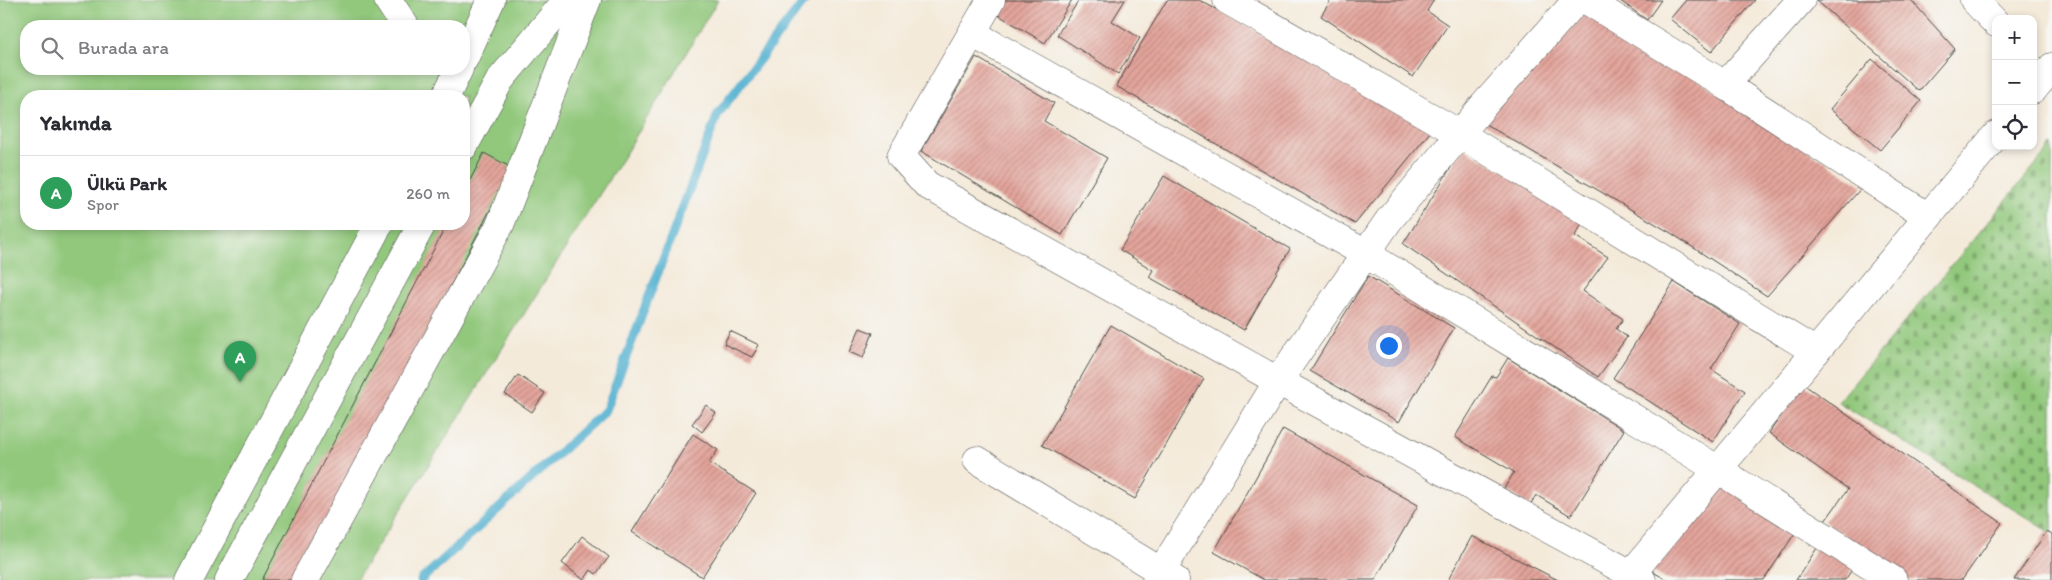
<!DOCTYPE html>
<html lang="tr">
<head>
<meta charset="utf-8">
<style>
  body { margin:0; font-family:Itim,sans-serif; background:#f2f2f3; color:#2b2b33 }
  .controls { position:absolute; right:15px; top:15px; display:grid; overflow:hidden; border-radius:10px; box-shadow:0 2px 8px #0003 }
  .controls button { width:45px; height:45px; display:grid; place-items:center; padding:0; border:0; border-bottom:1px solid #e1e1e2; background:#fff; color:#2b2b33; font:25px sans-serif }
  .you { position:absolute; left:1388px; top:345px; width:18px; height:18px; margin:-12px; border:4px solid #fff; border-radius:50%; background:#1a73e8; box-shadow:0 0 0 8px #1a73e833 }
  .badge { display:grid; place-items:center; width:32px; height:32px; border-radius:50%; background:#b5179e; color:#fff; font-size:16px; font-weight:700 }
  .pin { position:absolute; translate:-50% -41px; filter:drop-shadow(0 1px 2px #0008) }
  .pin::after { content:''; position:absolute; top:26px; width:18px; height:15px; background:inherit; clip-path:polygon(0 0,100% 0,50% 100%) }
  .list { margin:0; padding:0; list-style:none }
  h2 { display:flex; justify-content:space-between; align-items:center; height:65px; margin:0; padding:0 20px; font-size:21px }
  h2 small { font-size:16px; font-weight:400; color:#7c7c81 }
  .list li { display:grid; grid-template-columns:32px 1fr auto; gap:15px; align-items:center; box-sizing:border-box; height:75px; padding:0 20px; border-top:1px solid #e1e1e2 }
  .list b { display:block; font-size:19px; white-space:nowrap }
  .list p { margin:0; font-size:16px; white-space:nowrap; color:#7c7c81 }
  .list em { font-size:16px; font-style:normal; color:#7c7c81 }
  .icon { flex:none; width:28px; height:28px; fill:none; stroke:currentColor; stroke-width:2; stroke-linecap:round; stroke-linejoin:round }
  .map { position:relative; flex:none; width:2052px; height:580px; overflow:hidden }
  .search { position:absolute; background:#fff; box-shadow:0 2px 8px #0003; left:20px; top:20px; width:450px; height:55px; display:flex; align-items:center; gap:12px; box-sizing:border-box; padding:0 18px; border-radius:20px; color:#7c7c81; font-size:19px }
  .panel { position:absolute; background:#fff; box-shadow:0 2px 8px #0003; left:20px; top:90px; width:450px; height:140px; border-radius:20px }
  .map>svg:first-child { display:block }
  .cemetery { fill:url(#cemetery-stones); stroke:#5e7a53 }
  .pitch { fill:#91c87b; stroke:#5e7a53; fill-rule:evenodd }
  .lines { fill:none; stroke-linecap:round; stroke-linejoin:round }
  .stream { stroke:#51b0d0; stroke-width:9 }
  .building { fill:url(#building-hatch) }
  .minor-casing { stroke:#494845; stroke-width:29 }
  .minor { stroke:#fff; stroke-width:28 }
</style>
</head>
<body>
<div class="map">
<svg width="2052" height="580" viewBox="0 0 2052 580">
  <defs>
    <pattern id="cemetery-stones" width="16" height="16" patternUnits="userSpaceOnUse" patternTransform="scale(1.25)"><rect width="16" height="16" fill="#91c87b"/><path d="M2 7V4a2 2 0 0 1 4 0v3zM10 15v-3a2 2 0 0 1 4 0v3z" fill="#77a365"/></pattern>
    <pattern id="building-hatch" width="6" height="6" patternUnits="userSpaceOnUse" patternTransform="scale(1.25)"><rect width="6" height="6" fill="#e4a59c"/><path d="M-1 1l2-2M0 6l6-6M5 7l2-2" fill="none" stroke="#b9877f"/></pattern>
  </defs>
  <rect width="100%" height="100%" fill="#f6f6f2"/>
  <filter id="ink" filterUnits="userSpaceOnUse"><feTurbulence type="fractalNoise" baseFrequency=".02" numOctaves="2"/><feDisplacementMap in="SourceGraphic" scale="10" xChannelSelector="R" yChannelSelector="G"/><feConvolveMatrix kernelMatrix="1 2 1 2 8 2 1 2 1" color-interpolation-filters="sRGB"/></filter>
  <filter id="wash" filterUnits="userSpaceOnUse"><feTurbulence type="fractalNoise" baseFrequency=".0096" numOctaves="4" result="noise"/><feDisplacementMap in="SourceGraphic" scale="20" xChannelSelector="R" yChannelSelector="G"/><feGaussianBlur stdDeviation="1.12" result="paint"/><feColorMatrix in="noise" values="0 0 0 0 0 0 0 0 0 0 0 0 0 0 0 0 0 1.4 0 .05"/><feComposite in="paint" operator="in"/></filter>
  <g filter="url(#wash)">
    <rect width="100%" height="100%" fill="#f4eada"/>
    <path class="cemetery" d="M2052 145V533L1838 402Z"/>
    <path class="pitch" d="M0 0H718L627 151 356 580H0ZM26 26H464V69H26ZM26 96H464V224H26Z"/>
    <g class="lines">
      <path class="stream" d="M421 580 606 410 718 114 805 0"/>
    </g>
    <g id="blocks">
      <g class="building">
        <path d="M1003 0H1072L1045 43 995 13Z"/>
        <path d="M1079 0H1125L1112 21 1140 38 1118 74 1057 35Z"/>
        <path d="M1167 0H1199L1345 80 1431 131 1355 224 1116 86Z"/>
        <path d="M1331 0H1434L1427 11 1448 25 1413 77 1321 16Z"/>
        <path d="M1619 0H1661L1647 20Z"/>
        <path d="M1686 0H1755L1711 52 1670 19Z"/>
        <path d="M1816 0H1911L1955 49 1919 91Z"/>
        <path d="M1585 7 1863 186 1767 296 1671 233 1480 121Z"/>
        <path d="M976 57 1054 103 1044 121 1107 158 1062 235 921 151Z"/>
        <path d="M1872 59 1921 101 1880 150 1830 109Z"/>
        <path d="M1463 148 1586 217 1575 236 1608 257 1583 291 1623 319 1616 329 1627 337 1598 377 1403 244Z"/>
        <path d="M484 153 512 168 297 580H262L447 224H464V192Z"/>
        <path d="M1164 176 1290 249 1244 330 1149 277 1153 270 1120 250Z"/>
        <path d="M1368 276 1454 328 1399 422 1310 371Z"/>
        <path d="M1674 282 1740 324 1711 369 1745 391 1713 442 1613 378Z"/>
        <path d="M1111 325 1204 379 1135 499 1042 445Z"/>
        <path d="M860 328 873 333 863 358 849 352Z"/>
        <path d="M730 331 759 345 752 357 724 344Z"/>
        <path d="M1508 358 1624 430 1571 516 1536 495 1530 505 1504 489 1514 472 1455 437 1492 376 1496 377Z"/>
        <path d="M518 375 545 393 532 412 505 394Z"/>
        <path d="M1803 384 2002 523 1962 580H1908L1825 521 1848 489 1769 433Z"/>
        <path d="M706 405 716 413 702 432 692 424Z"/>
        <path d="M1283 429 1418 505 1375 580H1264L1214 552Z"/>
        <path d="M693 434 718 450 709 463 756 493 702 577 632 532Z"/>
        <path d="M1722 482 1797 530 1764 580H1667L1648 569Z"/>
        <path d="M2047 531 2052 534V580H2014Z"/>
        <path d="M582 536 609 557 596 574 591 570 584 580 562 563Z"/>
        <path d="M1472 536 1558 580H1448Z"/>
        <path d="M1821 542 1855 565 1845 580H1796Z"/>
      </g>
    </g>
  </g>
  <g filter="url(#ink)">
    <use href="#blocks" fill-opacity="0" stroke="#494845" stroke-width="1"/>
    <g class="lines">
      <defs>
        <g id="minor">
          <path d="M388 0 405 26"/>
          <path d="M991 0 901 156 927 185 1278 381 1642 580"/>
          <path d="M1227 0 1460 134 1816 352"/>
          <path d="M1586 0 1725 85 1928 217"/>
          <path d="M1974 0 1996 23"/>
          <path d="M972 33 1366 254 1717 469 1893 580"/>
          <path d="M464 59 491 0"/>
          <path d="M1725 85 1801 0"/>
          <path d="M2033 90 2052 67"/>
          <path d="M446 96 459 69"/>
          <path d="M464 146 500 80 567 0"/>
          <path d="M977 460 1175 580"/>
          <path d="M189 580 379 224"/>
          <path d="M229 580 422 224"/>
          <path d="M305 580 500 225 587 0"/>
          <path d="M1156 580 1278 381 1389 220 1483 106 1577 0"/>
          <path d="M1628 580 1631 574 1996 135"/>
        </g>
      </defs>
      <use href="#minor" class="minor-casing"/>
      <use href="#minor" class="minor"/>
    </g>
  </g>
</svg>
<div class="controls">
<button>+</button>
<button>−</button>
<button><svg class="icon" aria-label="locate" viewBox="0 0 24 24"><circle cx="12" cy="12" r="6"/><path d="M12 2v4M12 18v4M2 12h4M18 12h4"/></svg></button>
</div>
<div class="you"></div>
<div class="pin badge" style="left:240px;top:382px;background:#2e9e5b">A</div>
<div class="search"><svg class="icon" aria-label="search" viewBox="0 0 24 24"><circle cx="10" cy="10" r="6"/><path d="M15 15l6 6"/></svg>Burada ara</div>
<section class="panel">
<h2>Yakında<small></small></h2>
<ul class="list">
<li><span class="badge" style="background:#2e9e5b">A</span><div><b>Ülkü Park</b><p>Spor</p></div><em>260 m</em></li>
</ul>
</section>
</div>
</body>
</html>
